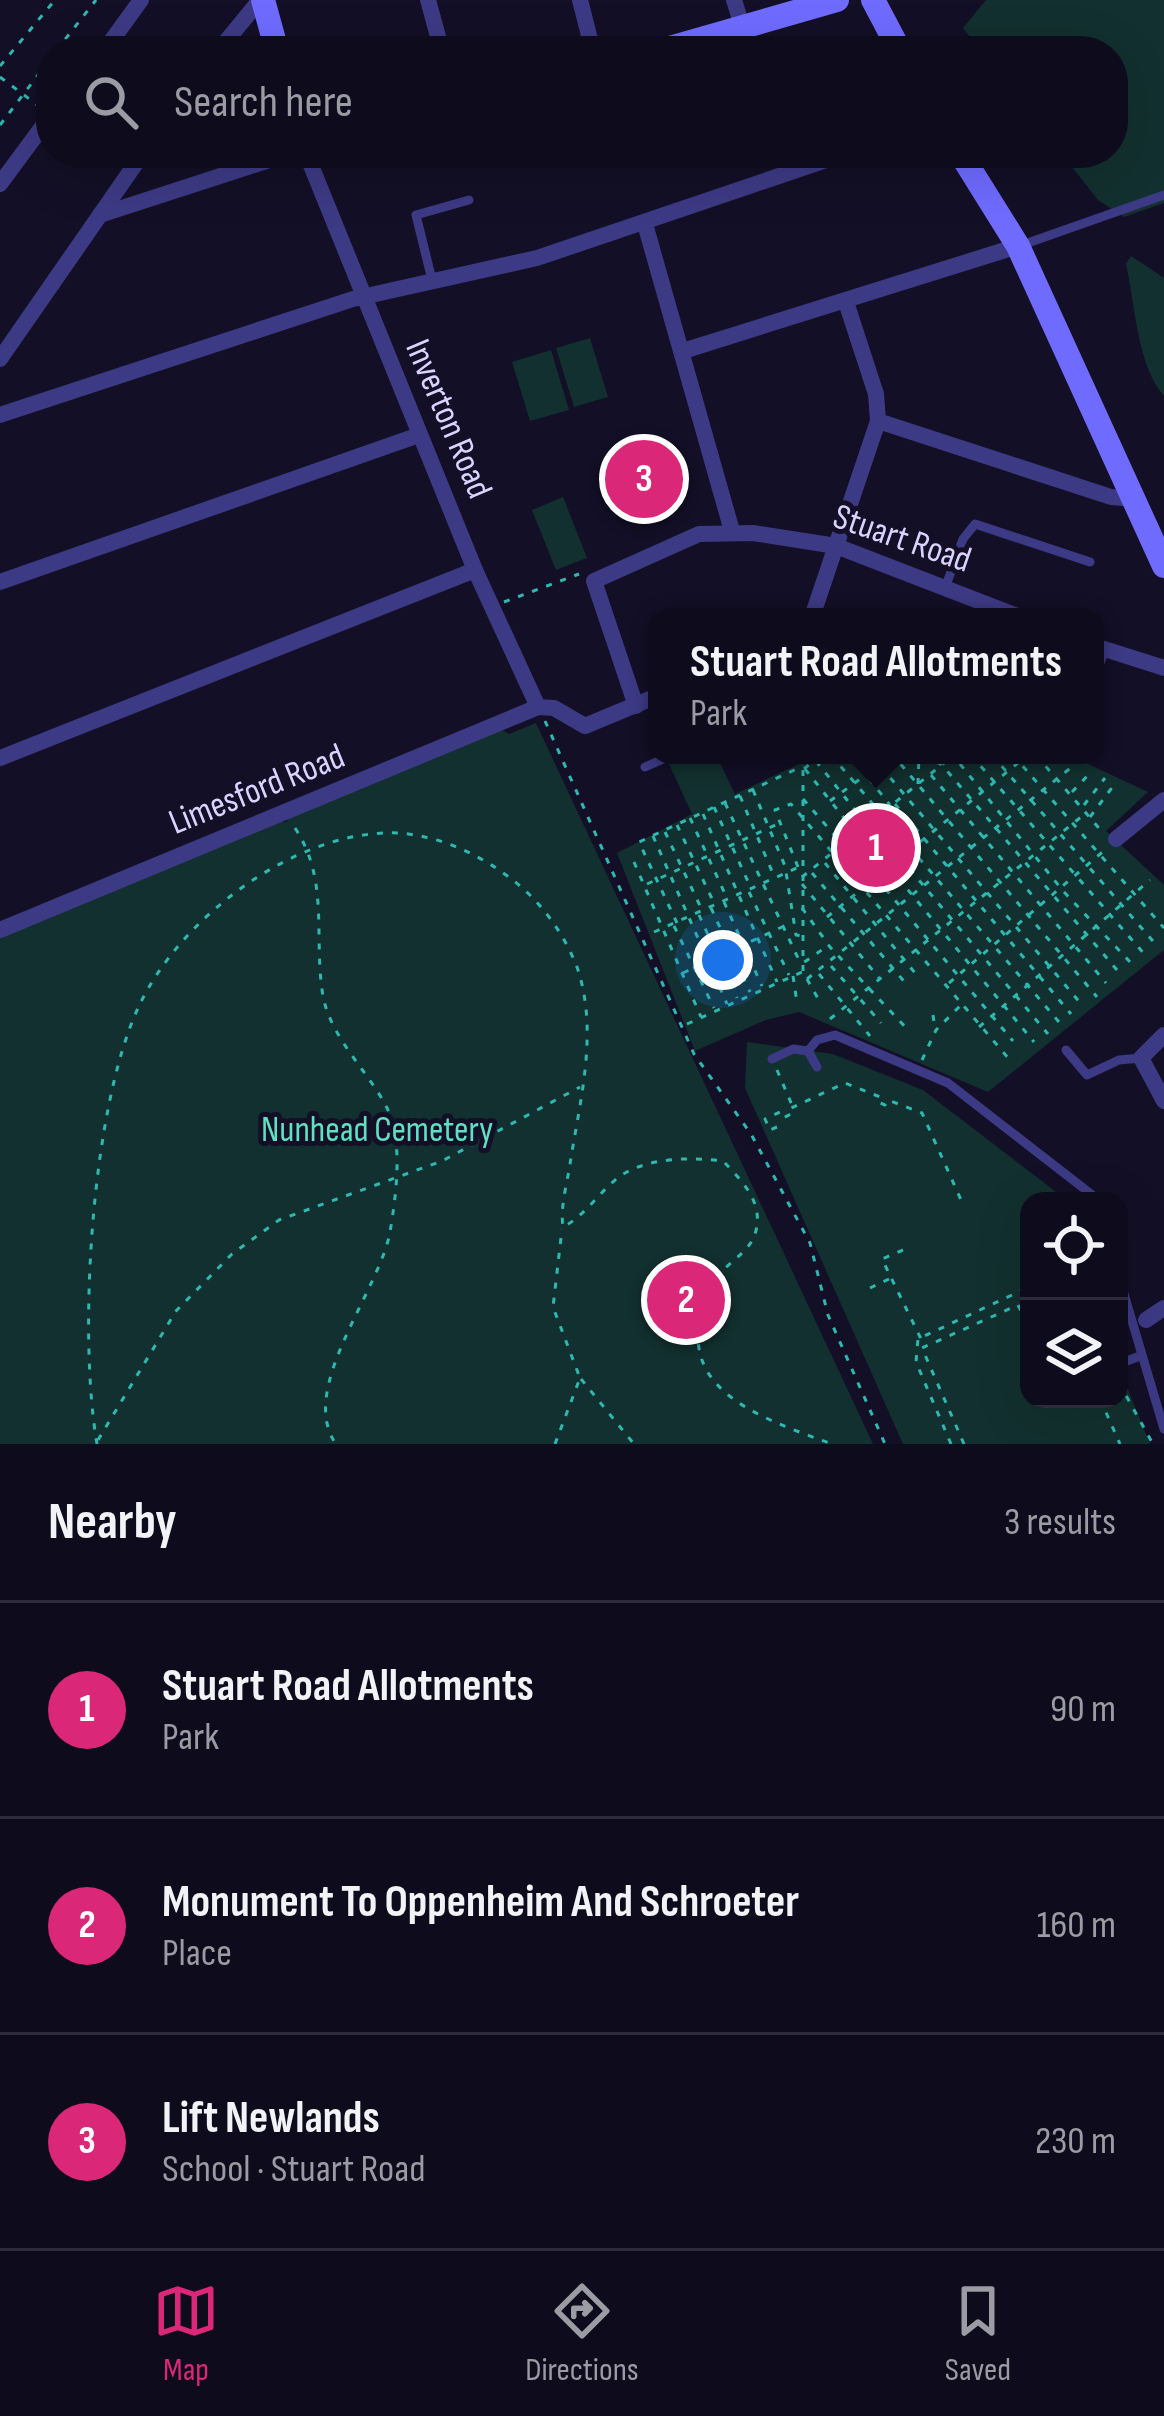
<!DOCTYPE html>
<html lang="en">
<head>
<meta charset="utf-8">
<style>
  body { margin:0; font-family:"Sofia Sans Condensed",sans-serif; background:#171425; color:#f1f3f6 }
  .controls { position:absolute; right:36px; bottom:36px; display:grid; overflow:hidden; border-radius:24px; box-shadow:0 12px 48px #0002 }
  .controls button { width:108px; height:108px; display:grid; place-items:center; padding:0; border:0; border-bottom:3px solid #2e2b3b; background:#0e0b1c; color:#f1f3f6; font:60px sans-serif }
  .you { position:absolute; left:723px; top:960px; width:42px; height:42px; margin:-30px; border:9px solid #fff; border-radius:50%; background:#1a73e8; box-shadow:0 0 0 18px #1a73e833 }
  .badge { display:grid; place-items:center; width:78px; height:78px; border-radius:50%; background:#db2777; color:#fff; font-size:39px; font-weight:700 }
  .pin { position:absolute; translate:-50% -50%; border:6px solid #fff; box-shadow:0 3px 12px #0006 }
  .popup { position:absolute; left:648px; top:608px; width:456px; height:156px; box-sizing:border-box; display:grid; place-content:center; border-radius:24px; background:#0e0b1c; filter:drop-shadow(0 3px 9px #0005); font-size:39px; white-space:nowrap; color:#9b9ba3 }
  .popup b { font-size:45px; color:#f1f3f6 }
  .popup::after { content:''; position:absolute; left:50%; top:100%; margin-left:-24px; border:24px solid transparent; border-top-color:#0e0b1c }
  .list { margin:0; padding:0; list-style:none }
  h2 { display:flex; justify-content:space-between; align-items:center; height:156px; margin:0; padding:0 48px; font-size:51px }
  h2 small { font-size:39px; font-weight:400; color:#9b9ba3 }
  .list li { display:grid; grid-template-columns:78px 1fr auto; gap:36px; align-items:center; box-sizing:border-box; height:216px; padding:0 48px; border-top:3px solid #2e2b3b }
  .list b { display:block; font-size:45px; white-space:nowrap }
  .list p { margin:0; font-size:39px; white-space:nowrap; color:#9b9ba3 }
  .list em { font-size:39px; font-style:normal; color:#9b9ba3 }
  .icon { flex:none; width:66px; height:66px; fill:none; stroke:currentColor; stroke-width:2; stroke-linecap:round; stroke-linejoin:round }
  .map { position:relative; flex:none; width:1164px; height:1444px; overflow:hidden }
  .search { position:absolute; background:#0e0b1c; box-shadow:0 12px 48px #0002; left:36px; right:36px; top:36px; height:132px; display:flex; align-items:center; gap:30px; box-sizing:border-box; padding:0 42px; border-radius:48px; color:#9b9ba3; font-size:45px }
  .sheet { height:804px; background:#0e0b1c }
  nav { display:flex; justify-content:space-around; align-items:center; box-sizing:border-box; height:168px; border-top:3px solid #2e2b3b; background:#0e0b1c; font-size:33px; color:#9b9ba3 }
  nav a { display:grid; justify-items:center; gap:6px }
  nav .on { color:#db2777 }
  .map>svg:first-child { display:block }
  .green { fill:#12302f }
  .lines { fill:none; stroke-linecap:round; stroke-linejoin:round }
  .path { stroke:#2fb8b0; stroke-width:3; stroke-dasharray:6 9; stroke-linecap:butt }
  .lane { stroke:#3d3a85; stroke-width:9 }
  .street { stroke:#3d3a85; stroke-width:16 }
  .secondary { stroke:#6f6bff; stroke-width:24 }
  .labels { text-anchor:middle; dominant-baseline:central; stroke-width:10; stroke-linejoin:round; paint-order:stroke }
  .street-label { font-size:36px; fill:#d9d4ff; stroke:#130f26 }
  .park-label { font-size:36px; fill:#5fe0c0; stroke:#130f26 }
</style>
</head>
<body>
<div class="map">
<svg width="1164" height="1444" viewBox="0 0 1164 1444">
  <rect width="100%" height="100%" fill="#130f26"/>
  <g class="green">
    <path d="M986 0H1164V203L1124 217 1098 200 1061 153H1113V51H981L963 28Z"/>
    <path d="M1131 256 1164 278V396C1137 366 1135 303 1126 264Z"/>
    <path d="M590 338 608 397 574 407 556 348Z"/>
    <path d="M551 350 569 410 530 421 512 362Z"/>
    <path d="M563 497 587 558 556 570 532 510Z"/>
    <path d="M536 723 873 1444H0V931L260 821 286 822 296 808 495 726 509 734Z"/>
    <path d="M689 755H716L735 794 799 764 800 755H1084V762L1148 792 1106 831 1164 885V950L988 1092 799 1012 766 1020 695 1051 617 853 692 814 669 764Z"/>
    <path d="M747 1042 833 1054 923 1090 1068 1201H1029V1399H1119V1367L1150 1444H903L745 1088Z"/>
  </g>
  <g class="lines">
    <g class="path">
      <path d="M56 51 96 0"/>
      <path d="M0 66 55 0"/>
      <path d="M0 77 40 107"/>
      <path d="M0 125 51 58"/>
      <path d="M504 602 579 574"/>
      <path d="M912 615 918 617"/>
      <path d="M921 617 926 603"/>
      <path d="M930 617 933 605"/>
      <path d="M545 721 694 1054 751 1134 810 1243 828 1315 885 1444"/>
      <path d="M803 755V972L820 1002"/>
      <path d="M831 755 1059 1022"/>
      <path d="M850 755 890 805"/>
      <path d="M871 755 1082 1005"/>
      <path d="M923 755 942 765 1117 970"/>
      <path d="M971 755 1146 956"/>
      <path d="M992 755 1158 947"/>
      <path d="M1013 755 1164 928"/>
      <path d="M1036 755 1104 834"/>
      <path d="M816 761 867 825"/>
      <path d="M960 764 1064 892 1132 964"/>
      <path d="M804 769 821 755"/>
      <path d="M805 769 856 833"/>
      <path d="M931 775 1106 983"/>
      <path d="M918 784 919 755"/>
      <path d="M753 790 785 866 796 935 803 936"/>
      <path d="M1072 792 1092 771"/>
      <path d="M740 796 774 876"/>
      <path d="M803 799 844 846"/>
      <path d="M830 801 893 755 1097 997"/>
      <path d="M725 803 798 958 803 963 829 945"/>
      <path d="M895 804 1071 1014"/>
      <path d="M1084 805 1105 778"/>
      <path d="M714 807 750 886"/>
      <path d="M703 814 777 982"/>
      <path d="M1090 817 1114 785"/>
      <path d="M690 818 726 896"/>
      <path d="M871 823 1048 1034"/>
      <path d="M677 825 714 903"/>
      <path d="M295 828C330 881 313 937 323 996 331 1038 367 1070 386 1106 404 1140 396 1196 390 1232 379 1292 297 1389 336 1444"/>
      <path d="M665 832 702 910"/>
      <path d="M860 832 1034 1042"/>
      <path d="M653 836 727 1004"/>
      <path d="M847 843 1013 1041"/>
      <path d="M634 862 701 1017"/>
      <path d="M825 863 920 979"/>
      <path d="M798 867 775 810 791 804 1009 1059"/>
      <path d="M812 873 908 986"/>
      <path d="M802 877 954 755"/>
      <path d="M647 884 780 823"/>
      <path d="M802 884 879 978"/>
      <path d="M749 892 789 975"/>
      <path d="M724 902 762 986"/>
      <path d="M711 908 750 992"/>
      <path d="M802 908 830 947 910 1032"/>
      <path d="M699 915 737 998"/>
      <path d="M827 917 1028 755"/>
      <path d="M677 923 639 842 803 766"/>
      <path d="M674 926 714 1008"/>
      <path d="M654 932 799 867"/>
      <path d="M831 966 881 1023"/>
      <path d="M683 973 782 927"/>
      <path d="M819 974 870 1036"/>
      <path d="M793 976 797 1003"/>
      <path d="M807 979 1073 766"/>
      <path d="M949 983 1106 849"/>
      <path d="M933 1015 935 1029"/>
      <path d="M830 1019 1086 813"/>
      <path d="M687 1024 802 972"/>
      <path d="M979 1027 1150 880"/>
      <path d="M922 1060 936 1030 960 1006"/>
      <path d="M777 1070 792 1105"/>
      <path d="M777 1127 770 1130 765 1119 780 1112 783 1118 791 1114 789 1109 845 1083 880 1097 878 1102 885 1105 888 1100 922 1113 962 1202"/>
      <path d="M903 1250 882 1259 924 1345"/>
      <path d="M870 1288 889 1279"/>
      <path d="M581 1379 634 1444"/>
      <path d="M1119 1383 1153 1444"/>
      <path d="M1100 1399 1120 1444"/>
      <path d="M98 1440 176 1311 232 1254 279 1220 442 1161 580 1087"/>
      <path d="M97 1444C78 1335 91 1107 139 1006 180 918 296 829 398 833 441 836 481 855 514 881 542 903 564 934 577 967 599 1031 580 1100 570 1164 567 1184 560 1207 563 1227 585 1216 600 1191 620 1176 649 1157 691 1157 723 1161 742 1181 765 1203 755 1234 748 1255 724 1263 714 1283 660 1385 755 1416 832 1444"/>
      <path d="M555 1444 580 1378 553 1307 562 1229"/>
      <path d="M951 1444 916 1362 918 1339 1029 1287"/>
      <path d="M964 1444 922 1348 1018 1305 1021 1311 1029 1300"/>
    </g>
    <g class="lane">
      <path d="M1022 245 1164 195"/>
      <path d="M432 280 416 215 469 200"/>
      <path d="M945 588 963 539 975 524 1090 562"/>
      <path d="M1095 676 1105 650"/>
      <path d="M645 767 672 755"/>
      <path d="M1066 1050 1087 1075 1119 1060 1141 1058"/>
      <path d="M808 1051 817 1040 835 1035 948 1083 1100 1201"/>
      <path d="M772 1059 793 1049 808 1051 817 1067"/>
      <path d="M1119 1277 1164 1429"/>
      <path d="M1119 1364 1140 1356"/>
    </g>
    <g class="street">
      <path d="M428 0 442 51"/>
      <path d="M580 0 593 51"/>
      <path d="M734 0 742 26"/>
      <path d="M104 51 141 0"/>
      <path d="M218 51 260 0"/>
      <path d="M306 153 475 570 538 707"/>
      <path d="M0 184 51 115"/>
      <path d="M100 215 291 153"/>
      <path d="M645 224 732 531"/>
      <path d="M683 351 1018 246"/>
      <path d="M0 359 143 153"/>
      <path d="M0 415 353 299 537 258 847 153"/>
      <path d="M878 421 1111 497 1136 499"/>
      <path d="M0 582 419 435"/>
      <path d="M812 617 878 421 876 394 846 302"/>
      <path d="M1095 646 1164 668"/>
      <path d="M636 706 594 581 699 534 753 533 836 546 1020 617"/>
      <path d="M538 707 554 708 585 726 657 696"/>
      <path d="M0 758 475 570"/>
      <path d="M1116 839 1164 800"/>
      <path d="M0 930 538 707"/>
      <path d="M1164 1035 1141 1058 1164 1101"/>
      <path d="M1146 1320 1164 1308"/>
    </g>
    <g class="secondary">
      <path d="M263 0 277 51"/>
      <path d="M873 0 900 51"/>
      <path d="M659 51 837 0"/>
      <path d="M960 153 1018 246 1164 566"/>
    </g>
  </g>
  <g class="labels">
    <g class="street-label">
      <text transform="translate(448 419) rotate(67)">Inverton Road</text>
      <text transform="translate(902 539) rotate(19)">Stuart Road</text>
      <text transform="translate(257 790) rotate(-22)">Limesford Road</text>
    </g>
    <g class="park-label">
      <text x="377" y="1130">Nunhead Cemetery</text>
    </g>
  </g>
</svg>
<div class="controls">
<button><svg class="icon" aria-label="locate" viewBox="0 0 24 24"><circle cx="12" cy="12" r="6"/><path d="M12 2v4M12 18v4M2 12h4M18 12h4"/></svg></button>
<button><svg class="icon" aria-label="layers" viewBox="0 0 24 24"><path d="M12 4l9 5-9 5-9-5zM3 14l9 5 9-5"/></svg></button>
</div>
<div class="you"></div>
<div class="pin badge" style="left:876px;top:848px">1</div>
<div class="popup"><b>Stuart Road Allotments</b>Park</div>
<div class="pin badge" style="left:686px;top:1300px">2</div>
<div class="pin badge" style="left:644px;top:479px">3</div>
<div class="search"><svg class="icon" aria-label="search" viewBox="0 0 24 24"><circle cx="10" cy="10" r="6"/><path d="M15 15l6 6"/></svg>Search here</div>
</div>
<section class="sheet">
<h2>Nearby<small>3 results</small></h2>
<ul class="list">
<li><span class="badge">1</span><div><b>Stuart Road Allotments</b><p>Park</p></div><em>90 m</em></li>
<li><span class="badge">2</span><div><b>Monument To Oppenheim And Schroeter</b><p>Place</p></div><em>160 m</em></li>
<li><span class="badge">3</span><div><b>Lift Newlands</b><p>School · Stuart Road</p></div><em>230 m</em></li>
</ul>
</section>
<nav>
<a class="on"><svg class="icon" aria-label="map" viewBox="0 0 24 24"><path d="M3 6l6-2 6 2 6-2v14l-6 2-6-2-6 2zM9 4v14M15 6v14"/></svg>Map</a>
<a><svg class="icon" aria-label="directions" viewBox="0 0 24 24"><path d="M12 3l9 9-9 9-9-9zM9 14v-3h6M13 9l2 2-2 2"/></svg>Directions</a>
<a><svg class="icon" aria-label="saved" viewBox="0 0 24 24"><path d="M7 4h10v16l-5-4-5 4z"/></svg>Saved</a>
</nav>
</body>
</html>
